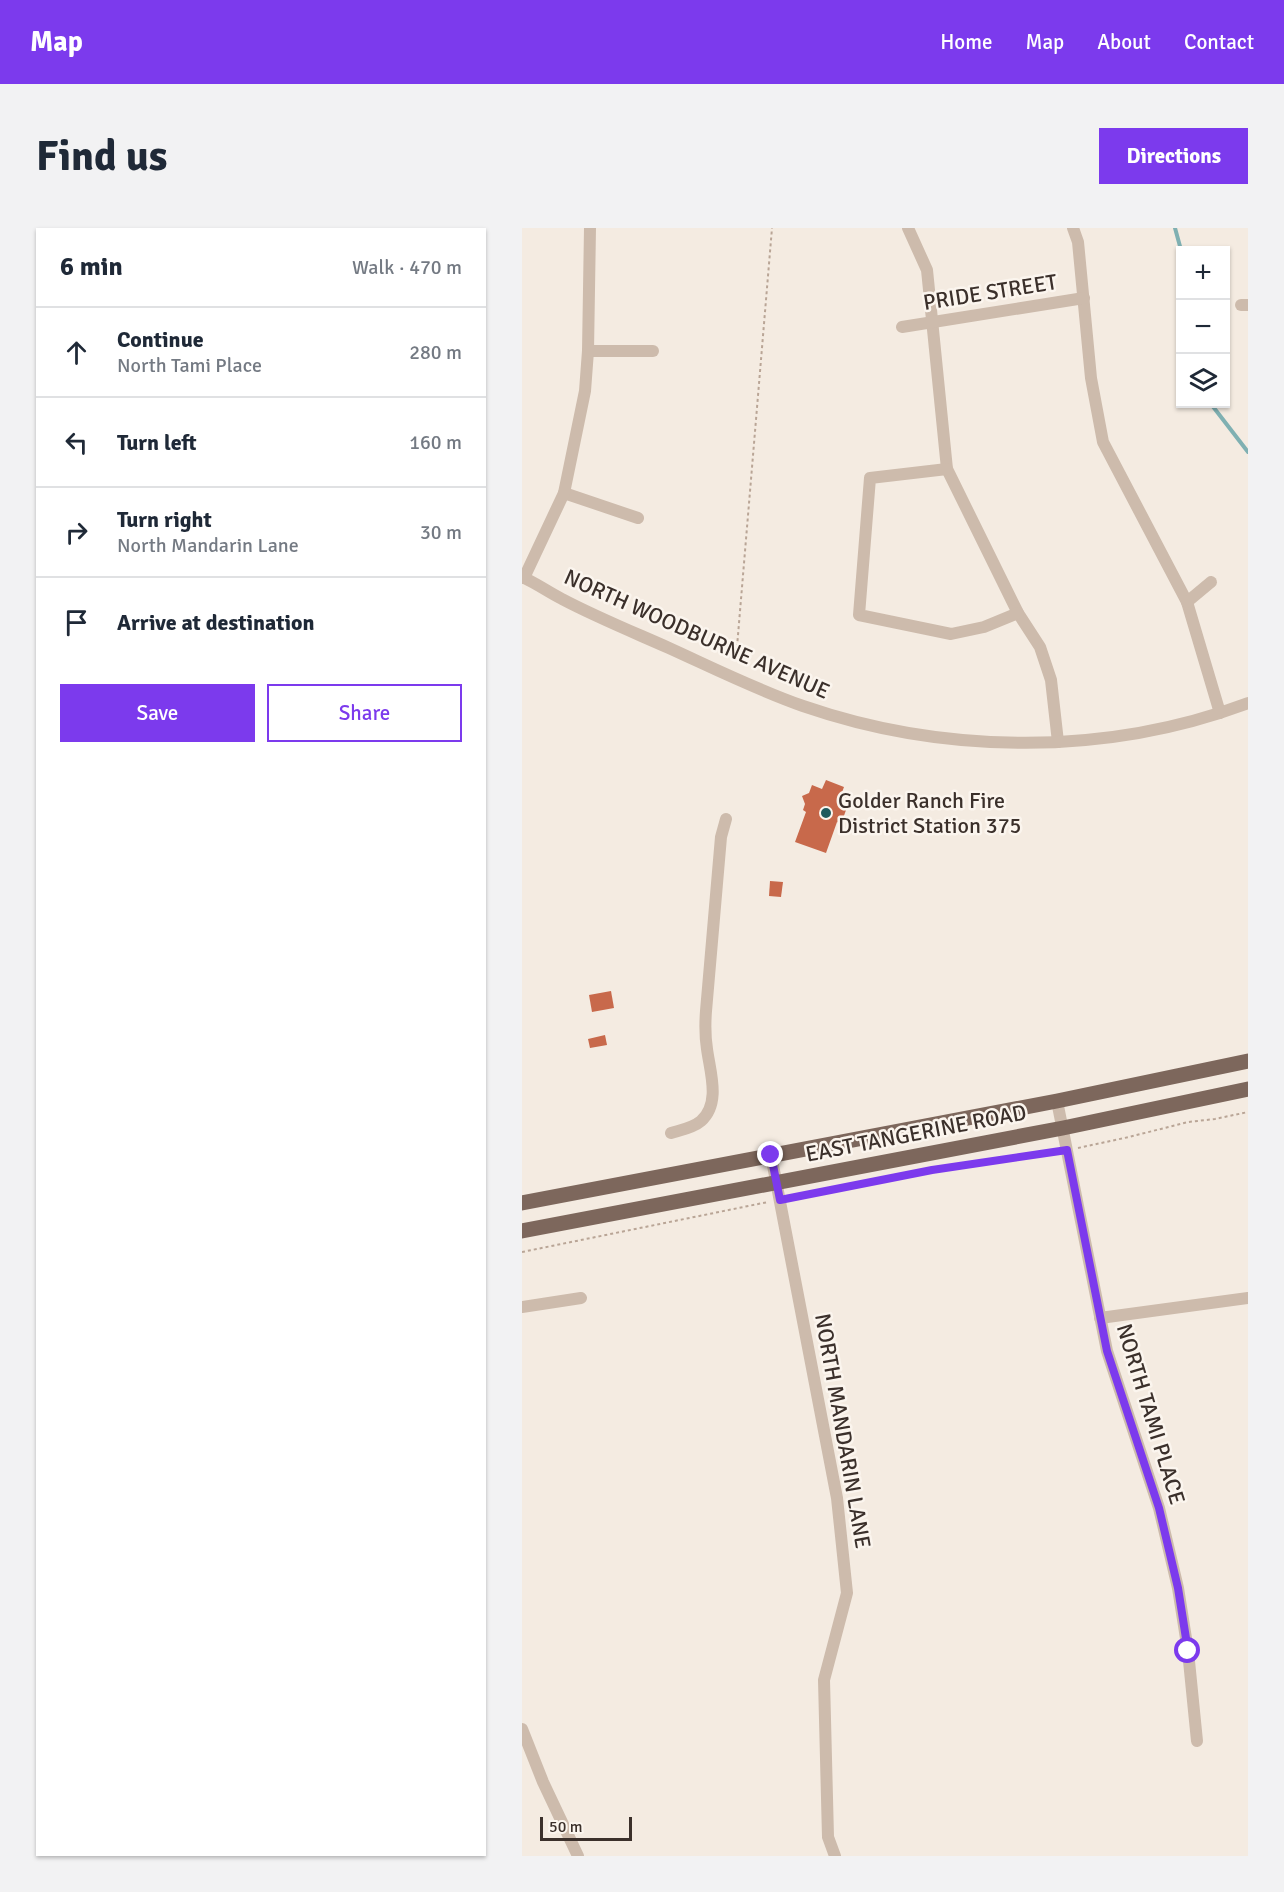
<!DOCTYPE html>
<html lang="en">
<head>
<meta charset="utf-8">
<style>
  body { margin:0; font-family:Signika,sans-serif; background:#f2f2f3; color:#1f2937 }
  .controls { position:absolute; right:18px; top:18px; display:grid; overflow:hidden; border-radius:0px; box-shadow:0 2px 4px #0004 }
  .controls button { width:54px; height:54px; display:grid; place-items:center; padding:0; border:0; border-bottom:2px solid #e0e1e3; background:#fff; color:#1f2937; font:30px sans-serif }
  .scale { position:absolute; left:18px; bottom:15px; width:92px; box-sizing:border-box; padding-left:6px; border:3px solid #3b302b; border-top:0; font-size:16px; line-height:21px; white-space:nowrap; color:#3b302b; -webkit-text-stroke:4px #fbf5ee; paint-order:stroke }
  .stop { position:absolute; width:18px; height:18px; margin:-14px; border:4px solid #7c3aed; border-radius:50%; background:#fff }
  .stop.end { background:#7c3aed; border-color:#fff; box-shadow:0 2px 6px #0008 }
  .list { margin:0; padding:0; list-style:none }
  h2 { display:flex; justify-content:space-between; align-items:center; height:78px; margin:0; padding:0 24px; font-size:26px }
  h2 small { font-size:20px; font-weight:400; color:#747a83 }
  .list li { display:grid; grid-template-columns:39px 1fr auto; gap:18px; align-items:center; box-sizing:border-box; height:90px; padding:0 24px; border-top:2px solid #e0e1e3 }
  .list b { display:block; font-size:22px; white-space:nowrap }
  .list p { margin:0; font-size:20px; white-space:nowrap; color:#747a83 }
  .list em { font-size:20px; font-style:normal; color:#747a83 }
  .actions { display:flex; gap:12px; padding:18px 24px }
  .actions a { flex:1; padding:14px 0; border:2px solid #7c3aed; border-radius:0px; text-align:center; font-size:21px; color:#7c3aed }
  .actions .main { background:#7c3aed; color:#fff }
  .icon { flex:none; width:33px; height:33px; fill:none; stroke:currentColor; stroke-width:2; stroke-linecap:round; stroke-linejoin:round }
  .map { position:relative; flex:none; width:726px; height:1628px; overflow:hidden; border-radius:0px }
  header { display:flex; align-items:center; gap:36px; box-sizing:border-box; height:84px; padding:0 30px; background:#7c3aed; color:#fff }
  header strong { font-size:28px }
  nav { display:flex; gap:33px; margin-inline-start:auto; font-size:21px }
  .intro { display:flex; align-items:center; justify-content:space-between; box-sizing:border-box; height:144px; padding:0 36px }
  h1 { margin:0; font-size:42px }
  .button { padding:15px 27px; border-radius:0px; background:#7c3aed; color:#fff; font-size:21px; font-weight:700 }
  main { display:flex; gap:36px; padding:0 36px }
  aside { flex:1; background:#fff; border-radius:0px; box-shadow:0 2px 4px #0004 }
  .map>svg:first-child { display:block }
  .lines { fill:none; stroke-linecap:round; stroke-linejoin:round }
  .stream { stroke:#7fb0b2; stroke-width:4 }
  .building { fill:#c8694b }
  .path { stroke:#b9a596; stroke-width:2; stroke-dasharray:3 3; stroke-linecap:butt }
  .minor { stroke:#cdbbac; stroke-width:12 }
  .major { stroke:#7d675c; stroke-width:15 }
  .route { stroke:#7c3aed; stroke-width:8 }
  .poi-dot { fill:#1f5a5e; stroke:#fbf5ee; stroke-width:2 }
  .labels { text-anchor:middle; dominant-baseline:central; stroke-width:5; stroke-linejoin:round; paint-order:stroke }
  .street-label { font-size:22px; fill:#3b302b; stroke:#fbf5ee }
  .poi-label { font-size:22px; fill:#3b302b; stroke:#fbf5ee; text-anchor:start }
</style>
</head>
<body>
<header>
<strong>Map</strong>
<nav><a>Home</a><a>Map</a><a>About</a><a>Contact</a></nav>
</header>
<div class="intro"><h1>Find us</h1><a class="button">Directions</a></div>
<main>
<aside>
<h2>6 min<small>Walk · 470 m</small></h2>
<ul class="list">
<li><svg class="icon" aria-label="ahead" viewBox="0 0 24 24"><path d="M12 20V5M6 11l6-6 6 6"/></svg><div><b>Continue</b><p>North Tami Place</p></div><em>280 m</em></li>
<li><svg class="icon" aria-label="left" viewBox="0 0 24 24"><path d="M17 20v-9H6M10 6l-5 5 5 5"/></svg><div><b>Turn left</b></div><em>160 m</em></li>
<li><svg class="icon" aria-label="right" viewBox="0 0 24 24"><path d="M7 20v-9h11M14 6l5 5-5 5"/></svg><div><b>Turn right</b><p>North Mandarin Lane</p></div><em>30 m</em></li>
<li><svg class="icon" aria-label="arrive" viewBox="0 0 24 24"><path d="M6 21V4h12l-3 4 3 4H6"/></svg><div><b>Arrive at destination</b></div></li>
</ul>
<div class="actions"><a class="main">Save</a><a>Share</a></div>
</aside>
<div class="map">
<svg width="726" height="1628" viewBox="0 0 726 1628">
  <rect width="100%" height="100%" fill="#f4ebe1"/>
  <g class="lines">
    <g class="stream">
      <path d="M653 0 659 22"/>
      <path d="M689 176 726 224"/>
    </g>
  </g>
  <g class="building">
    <path d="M304 552 322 559 319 567 328 571 319 596 315 594 304 625 273 614 284 584 281 582 283 576 280 568 287 565 290 557 300 561Z"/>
    <path d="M248 653 261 654 259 669 247 668Z"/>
    <path d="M89 763 92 780 70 784 67 767Z"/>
    <path d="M83 807 85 817 68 820 66 811Z"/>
  </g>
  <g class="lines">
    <g class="path">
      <path d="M214 431 250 0"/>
      <path d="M556 920 607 909 666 894 693 891 726 884"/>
      <path d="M269 970 410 942 533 924"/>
      <path d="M0 1024 246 974"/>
    </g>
    <g class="minor">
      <path d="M386 0 405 42 425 241 496 385 518 419 529 452 536 514"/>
      <path d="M551 0 556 14 569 150 581 214 665 374 698 485"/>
      <path d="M719 77H726"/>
      <path d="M380 99 562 70"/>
      <path d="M66 123H131"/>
      <path d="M425 241 348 250 337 387 429 406 462 399 496 385"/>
      <path d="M42 265 116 290"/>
      <path d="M0 349C14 355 26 364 40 371 74 389 111 404 147 420 191 440 235 462 281 478 423 527 585 528 726 475"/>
      <path d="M2 350 42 265 63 163 66 123 68 0"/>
      <path d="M665 374 689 354"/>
      <path d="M535 873 585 1123 637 1280 656 1360 666 1423 675 1513"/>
      <path d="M149 905C159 902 171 900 179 893 199 875 188 844 185 821 183 808 183 796 184 783L199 609 204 591"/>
      <path d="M249 927 315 1270 325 1365 302 1452 306 1609 313 1628"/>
      <path d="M0 1079 59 1070"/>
      <path d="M578 1090 726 1070"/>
      <path d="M0 1501 21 1554 56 1628"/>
    </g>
    <g class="major">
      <path d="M0 975 535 873 726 833"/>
      <path d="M0 1003 541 900 726 861"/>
    </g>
  </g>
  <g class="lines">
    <path class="route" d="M249 927 258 972 410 942 545 922 585 1123 637 1280 656 1360 666 1423"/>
  </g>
  <circle class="poi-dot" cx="304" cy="585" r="6"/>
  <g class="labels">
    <g class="street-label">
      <text transform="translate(468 64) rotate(-9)">PRIDE STREET</text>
      <text transform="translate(175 406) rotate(24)">NORTH WOODBURNE AVENUE</text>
      <text transform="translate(394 905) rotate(-11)">EAST TANGERINE ROAD</text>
      <text transform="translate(629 1186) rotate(73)">NORTH TAMI PLACE</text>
      <text transform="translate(321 1203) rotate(80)">NORTH MANDARIN LANE</text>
    </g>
    <g class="poi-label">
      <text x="316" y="572">Golder Ranch Fire<tspan x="316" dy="25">District Station 375</tspan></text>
    </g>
  </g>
</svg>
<div class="controls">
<button>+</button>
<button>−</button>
<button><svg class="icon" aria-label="layers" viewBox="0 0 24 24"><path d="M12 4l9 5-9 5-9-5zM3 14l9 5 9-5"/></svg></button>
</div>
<div class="scale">50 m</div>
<div class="stop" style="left:666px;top:1423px"></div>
<div class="stop end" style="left:249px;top:927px"></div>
</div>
</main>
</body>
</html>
